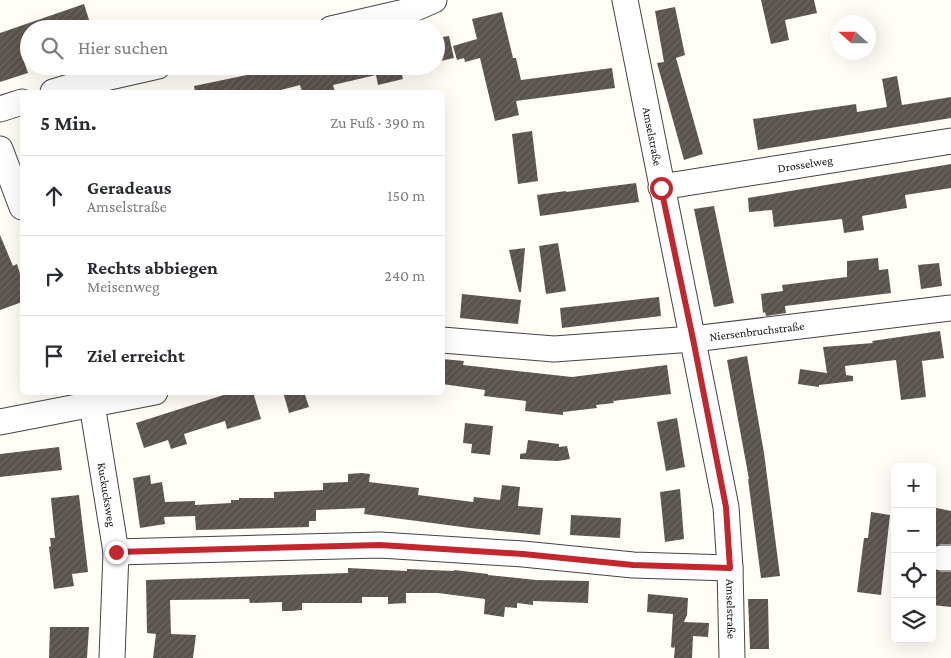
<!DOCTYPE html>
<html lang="de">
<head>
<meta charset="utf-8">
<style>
  body { margin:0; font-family:"Crimson Pro",serif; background:#f2f2f3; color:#2b2b33 }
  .controls { position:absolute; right:15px; bottom:15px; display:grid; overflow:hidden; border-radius:8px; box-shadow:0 5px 20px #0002 }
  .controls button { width:45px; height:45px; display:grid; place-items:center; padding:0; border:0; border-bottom:1px solid #e1e1e2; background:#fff; color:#2b2b33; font:25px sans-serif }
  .compass { position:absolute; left:831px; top:15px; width:45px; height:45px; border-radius:50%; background:#fff; box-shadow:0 5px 20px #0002; rotate:291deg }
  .stop { position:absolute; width:15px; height:15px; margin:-11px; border:4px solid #c4262e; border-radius:50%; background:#fff }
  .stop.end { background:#c4262e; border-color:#fff; box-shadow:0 1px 5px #0008 }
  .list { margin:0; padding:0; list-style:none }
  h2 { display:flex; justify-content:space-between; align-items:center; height:65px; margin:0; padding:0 20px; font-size:21px }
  h2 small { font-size:16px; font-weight:400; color:#7c7c81 }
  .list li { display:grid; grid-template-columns:32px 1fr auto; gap:15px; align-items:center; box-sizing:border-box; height:80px; padding:0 20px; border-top:1px solid #e1e1e2 }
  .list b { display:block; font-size:19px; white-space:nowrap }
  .list p { margin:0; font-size:16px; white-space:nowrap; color:#7c7c81 }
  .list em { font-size:16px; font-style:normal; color:#7c7c81 }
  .icon { flex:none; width:28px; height:28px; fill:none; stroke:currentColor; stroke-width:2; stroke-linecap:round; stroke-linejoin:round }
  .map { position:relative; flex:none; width:951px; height:658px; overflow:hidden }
  .search { position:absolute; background:#fff; box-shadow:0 5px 20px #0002; left:20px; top:20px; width:425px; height:55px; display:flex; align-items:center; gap:12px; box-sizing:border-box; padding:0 18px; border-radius:28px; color:#7c7c81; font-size:19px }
  .panel { position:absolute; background:#fff; box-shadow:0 5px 20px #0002; left:20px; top:90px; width:425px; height:305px; border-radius:8px }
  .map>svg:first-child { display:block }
  .building { fill:url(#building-hatch) }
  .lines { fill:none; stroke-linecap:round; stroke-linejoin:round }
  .minor-casing { stroke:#444; stroke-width:27 }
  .minor { stroke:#fff; stroke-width:25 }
  .route { stroke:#c4262e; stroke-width:6 }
  .labels { text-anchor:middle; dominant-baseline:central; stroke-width:5; stroke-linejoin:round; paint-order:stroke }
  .street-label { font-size:12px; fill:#111; stroke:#fff }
</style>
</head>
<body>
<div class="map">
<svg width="951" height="658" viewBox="0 0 951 658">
  <defs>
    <pattern id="building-hatch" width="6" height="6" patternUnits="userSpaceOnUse" patternTransform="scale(1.25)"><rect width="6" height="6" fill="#5a524d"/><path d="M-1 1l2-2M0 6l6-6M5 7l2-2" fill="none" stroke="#6d6662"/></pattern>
  </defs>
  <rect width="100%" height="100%" fill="#fffdf5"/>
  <g class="building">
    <path d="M761 0H814L817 13 785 20 789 40 771 44Z"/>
    <path d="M84 4 91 26 84 29H29V47L20 50 28 73 0 82V33Z"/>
    <path d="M675 7 685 55 676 58 703 154 684 160 657 63 664 62 655 11Z"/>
    <path d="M502 12 513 58H516L521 80 612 68 615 88 516 101 519 115 495 121 480 58 465 62 464 58 457 60 453 46 477 39 472 19Z"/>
    <path d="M449 36 454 58 436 62V38Z"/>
    <path d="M277 66H400L403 79 378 85 376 75 333 85 335 92H302L300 85 273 92H195L194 86 247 75V73Z"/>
    <path d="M897 76 902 105 951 97V118L758 150 753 119 856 104 857 112 887 107 882 79Z"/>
    <path d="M532 131 538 181 518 184 512 134Z"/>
    <path d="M951 164V188L905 195 907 208 862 216 864 230 844 233 842 219 774 227 772 210 749 212 748 198Z"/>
    <path d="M636 183 639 202 540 216 537 195 566 191V192Z"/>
    <path d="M714 206 734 303 714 307 694 209Z"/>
    <path d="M0 235 13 266 17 264 22 280V302L0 310Z"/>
    <path d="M558 243 566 291 546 294 539 246Z"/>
    <path d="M525 248 521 292H519L509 250Z"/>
    <path d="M878 258 879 270 888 269 891 293 785 306 786 313 766 316 765 312 763 313 761 294 783 291 782 285 847 277V261Z"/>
    <path d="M939 263 942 286 921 289 918 265Z"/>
    <path d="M462 294 521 300 518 324 460 318Z"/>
    <path d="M659 297 661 316 562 328 560 308Z"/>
    <path d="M940 331 944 358 922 361 926 397 901 400 896 360 845 366 846 375 853 376V381L819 385V387L798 384 800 369 827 373 823 347 873 343 872 341Z"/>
    <path d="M747 356 764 453 780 576 761 578 748 479H749L727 360Z"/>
    <path d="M442 359 464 361 463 365 572 377 667 365 671 394 613 401 614 403 596 405 597 408 563 412V415L525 411 526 401 484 396 485 390 442 384Z"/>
    <path d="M233 392H253L261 419 227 429 225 421 184 434 187 444 171 449 168 440 144 448 136 423Z"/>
    <path d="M283 392H304L309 407 289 413Z"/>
    <path d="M677 418 685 467 666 471 657 422Z"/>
    <path d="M465 423 493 426 490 455 471 453 472 444 463 443Z"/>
    <path d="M528 440 559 444V447L567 446 570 459 558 461 520 459V454L526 453Z"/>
    <path d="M59 447 62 470 0 477V454Z"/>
    <path d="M362 473 370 474 369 482 419 488 418 495 473 502 474 497 500 500 502 485 520 487 518 506 543 508 540 535 470 528 364 514 365 508 316 510V521H309V527L196 530 195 516 164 517 165 524 140 528 133 478 150 475 151 484 162 482 165 502 195 501V505L231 503V500H239V498H274V492L323 490V483L348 482V474Z"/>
    <path d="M680 489 684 539 665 542 660 492Z"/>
    <path d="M79 495 88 572 72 574 74 586 54 589 49 547 51 546 50 538H55L51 498Z"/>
    <path d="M932 507 951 511V544H941L932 547Z"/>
    <path d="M871 512 890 515 881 595 857 592 864 538H868Z"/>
    <path d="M571 515 621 518 620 538 570 535Z"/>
    <path d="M348 568 407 571V569L454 571V570L488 574V575L536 580 589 581 588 603 533 601V605L517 603V608L505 607 504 617 484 614 485 599 438 593H406V603L388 604V597H362V603H302V610L291 611H282V602L250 603 249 599 170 600 171 634 196 635 193 658H153L156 634 147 633 146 580 348 573Z"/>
    <path d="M932 569 941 572H951V607L932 605Z"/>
    <path d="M648 594 688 598 687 615 684 622 709 623 708 637 693 636 692 658H674L675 646 674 648 671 647 673 614 647 612Z"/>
    <path d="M748 599H768L769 649H750Z"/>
    <path d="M50 627H89L87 658H49Z"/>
  </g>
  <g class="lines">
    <defs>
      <g id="minor">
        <path id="s1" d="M625 0 726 507 730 568 732 658"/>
        <path d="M331 29 409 11 434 0"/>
        <path d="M53 92 83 83 158 66"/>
        <path d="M0 109 22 102"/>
        <path d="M0 149 22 207"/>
        <path id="s2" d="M661 187 951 141"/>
        <path id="s3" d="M442 340 554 349 693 339 951 308"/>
        <path id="s4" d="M90 392 116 552 112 658"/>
        <path d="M0 422 155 392"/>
        <path d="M116 552 380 545 523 554 633 565 730 568"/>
        <path d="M941 558H951"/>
      </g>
    </defs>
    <use href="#minor" class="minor-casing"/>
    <use href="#minor" class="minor"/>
  </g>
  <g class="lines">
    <path class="route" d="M116 552 380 545 523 554 633 565 730 568 726 507 693 339 661 188"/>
  </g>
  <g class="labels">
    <g class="street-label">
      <text stroke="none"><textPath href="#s1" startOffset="139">Amselstraße</textPath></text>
      <text stroke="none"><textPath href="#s2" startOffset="146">Drosselweg</textPath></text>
      <text stroke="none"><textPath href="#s3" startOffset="316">Niersenbruchstraße</textPath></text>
      <text stroke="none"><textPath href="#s4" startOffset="104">Kuckucksweg</textPath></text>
      <text stroke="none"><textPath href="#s1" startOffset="619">Amselstraße</textPath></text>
    </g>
  </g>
</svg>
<div class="controls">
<button>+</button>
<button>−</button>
<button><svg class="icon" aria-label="locate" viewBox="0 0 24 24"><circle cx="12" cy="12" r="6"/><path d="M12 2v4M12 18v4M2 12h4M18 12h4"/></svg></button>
<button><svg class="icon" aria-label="layers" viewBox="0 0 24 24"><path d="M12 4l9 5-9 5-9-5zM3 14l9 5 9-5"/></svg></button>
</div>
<svg class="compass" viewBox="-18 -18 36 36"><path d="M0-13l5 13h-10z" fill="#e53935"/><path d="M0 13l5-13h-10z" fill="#7c7c81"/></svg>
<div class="stop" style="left:661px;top:188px"></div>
<div class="stop end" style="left:116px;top:552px"></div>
<div class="search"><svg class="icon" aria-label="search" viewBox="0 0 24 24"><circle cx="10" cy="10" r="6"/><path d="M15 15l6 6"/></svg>Hier suchen</div>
<section class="panel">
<h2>5 Min.<small>Zu Fuß · 390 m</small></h2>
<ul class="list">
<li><svg class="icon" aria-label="ahead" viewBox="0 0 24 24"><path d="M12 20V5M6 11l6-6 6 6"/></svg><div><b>Geradeaus</b><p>Amselstraße</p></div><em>150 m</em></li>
<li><svg class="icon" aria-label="right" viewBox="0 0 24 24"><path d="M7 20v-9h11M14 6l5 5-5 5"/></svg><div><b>Rechts abbiegen</b><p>Meisenweg</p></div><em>240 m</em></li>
<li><svg class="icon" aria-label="arrive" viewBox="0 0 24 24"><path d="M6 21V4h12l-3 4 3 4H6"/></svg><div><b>Ziel erreicht</b></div></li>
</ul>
</section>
</div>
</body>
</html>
